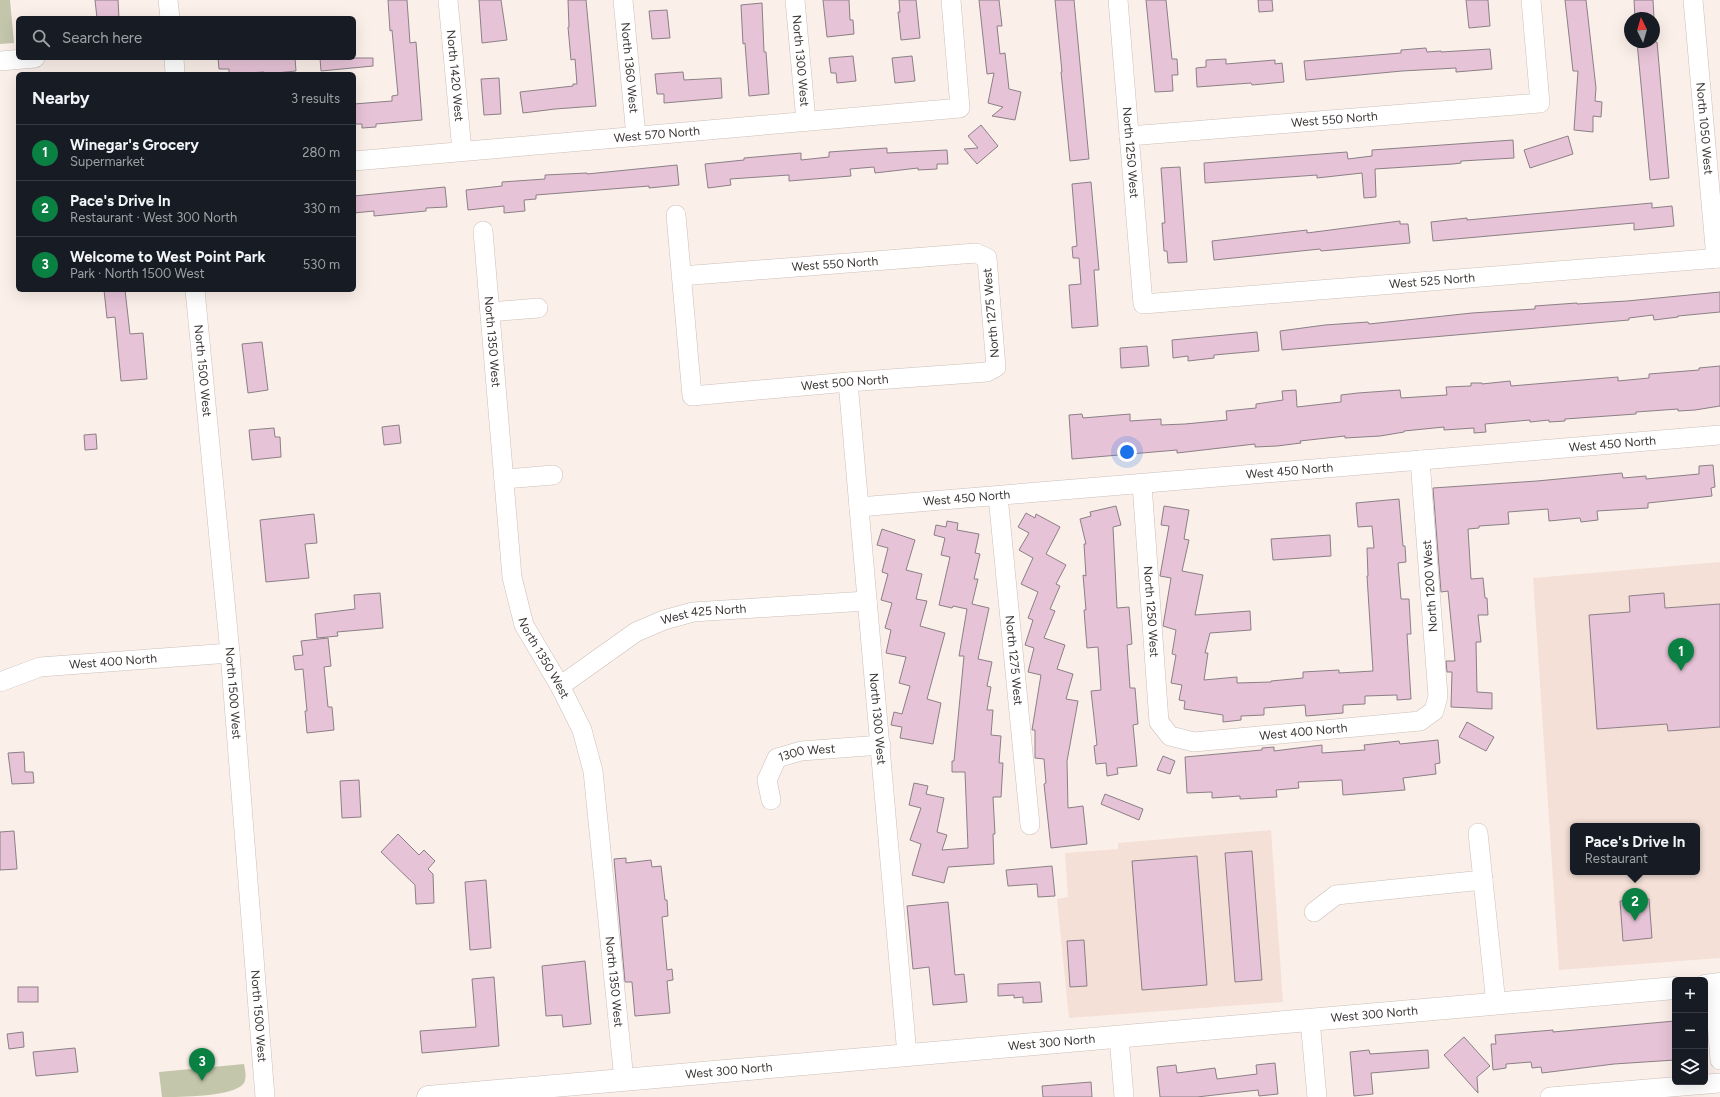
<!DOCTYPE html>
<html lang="en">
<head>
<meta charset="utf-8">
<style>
  body { margin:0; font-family:Figtree,sans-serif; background:#20242c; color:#f1f3f6 }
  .controls { position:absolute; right:12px; bottom:12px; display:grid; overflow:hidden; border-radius:6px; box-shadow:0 4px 16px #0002 }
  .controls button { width:36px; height:36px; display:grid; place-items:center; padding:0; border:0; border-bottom:1px solid #363941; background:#171b24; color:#f1f3f6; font:20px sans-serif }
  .compass { position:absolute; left:1624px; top:12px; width:36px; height:36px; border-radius:50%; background:#171b24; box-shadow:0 4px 16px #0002; rotate:355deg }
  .you { position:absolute; left:1127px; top:452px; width:14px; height:14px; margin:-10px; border:3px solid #fff; border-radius:50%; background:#1a73e8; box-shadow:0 0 0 6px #1a73e833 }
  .badge { display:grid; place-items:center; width:26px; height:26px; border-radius:50%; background:#0b8043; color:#fff; font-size:13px; font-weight:700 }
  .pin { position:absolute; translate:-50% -33px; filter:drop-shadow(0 1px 2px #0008) }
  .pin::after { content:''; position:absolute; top:21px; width:14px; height:12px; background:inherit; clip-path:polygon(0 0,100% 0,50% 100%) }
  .popup { position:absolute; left:1570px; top:823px; width:130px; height:52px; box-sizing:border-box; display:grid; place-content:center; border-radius:6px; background:#171b24; filter:drop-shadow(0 1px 3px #0005); font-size:13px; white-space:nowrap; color:#9ea1a6 }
  .popup b { font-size:15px; color:#f1f3f6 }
  .popup::after { content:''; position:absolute; left:50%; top:100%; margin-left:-8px; border:8px solid transparent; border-top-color:#171b24 }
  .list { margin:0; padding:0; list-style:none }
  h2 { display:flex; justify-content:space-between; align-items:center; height:52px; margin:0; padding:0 16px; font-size:17px }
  h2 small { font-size:13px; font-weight:400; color:#9ea1a6 }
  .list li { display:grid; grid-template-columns:26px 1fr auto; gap:12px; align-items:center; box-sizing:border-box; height:56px; padding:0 16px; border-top:1px solid #363941 }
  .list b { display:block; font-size:15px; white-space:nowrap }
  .list p { margin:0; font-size:13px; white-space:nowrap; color:#9ea1a6 }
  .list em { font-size:13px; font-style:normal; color:#9ea1a6 }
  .icon { flex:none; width:22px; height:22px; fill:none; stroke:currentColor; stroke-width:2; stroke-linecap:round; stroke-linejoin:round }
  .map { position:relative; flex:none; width:1720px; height:1097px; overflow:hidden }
  .search { position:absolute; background:#171b24; box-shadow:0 4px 16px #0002; left:16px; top:16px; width:340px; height:44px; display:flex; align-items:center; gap:10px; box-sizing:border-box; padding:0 14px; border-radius:6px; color:#9ea1a6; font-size:15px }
  .panel { position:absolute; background:#171b24; box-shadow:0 4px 16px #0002; left:16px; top:72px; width:340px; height:220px; border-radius:6px }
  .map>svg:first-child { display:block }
  .built { fill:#f4e0d7; fill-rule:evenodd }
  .green { fill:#c3c6aa }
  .building { fill:#e7c3d7; stroke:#8b8086 }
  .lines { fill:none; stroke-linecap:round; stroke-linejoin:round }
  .minor-casing { stroke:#cbbfba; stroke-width:20 }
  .major-casing { stroke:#cbbfba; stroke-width:23 }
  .minor { stroke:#fff; stroke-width:19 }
  .major { stroke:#fff; stroke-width:22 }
  .labels { text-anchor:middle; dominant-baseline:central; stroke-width:3.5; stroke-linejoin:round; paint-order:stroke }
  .street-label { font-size:12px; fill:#3b3634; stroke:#fff }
</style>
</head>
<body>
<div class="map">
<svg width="1720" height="1097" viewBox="0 0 1720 1097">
  <rect width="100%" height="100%" fill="#fbefe9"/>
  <g class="built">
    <path d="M1720 562V958L1559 970 1533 578ZM1573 826H1697V872H1573Z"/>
    <path d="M1271 830 1283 1002 1069 1018 1057 899 1068 897 1065 853 1118 849V843Z"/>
  </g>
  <g class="green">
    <path d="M0 0H10L14 43 0 44Z"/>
    <path d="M244 1064C245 1070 247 1077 244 1083 235 1097 180 1097 162 1097L159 1072Z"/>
  </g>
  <g class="building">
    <path d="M95 0H118L119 18H97Z"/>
    <path d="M388 0H407L410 43 416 42 422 120 376 124V127L362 128V124H354V104L392 101V96L398 95 392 30 390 31Z"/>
    <path d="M479 0H501L507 40 482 43Z"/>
    <path d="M568 0H586L596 106 555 109 523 113 520 92 573 86V84H577L575 59 571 60 568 27H569Z"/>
    <path d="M823 0H849L850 20H853L854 34 827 37Z"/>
    <path d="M899 0H916L920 38 901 40 898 12H900Z"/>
    <path d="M979 0H999L1002 26H997L1000 54 1005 53 1009 89 1021 92 1015 120 992 116 1003 107 988 103 994 73 987 74Z"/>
    <path d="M1055 0H1074L1089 159 1070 161 1061 72H1062Z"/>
    <path d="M1146 0H1166L1172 59H1177L1178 75H1172L1173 91 1155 92Z"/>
    <path d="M1258 0H1272L1273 11 1259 12Z"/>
    <path d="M1466 0H1488L1490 26 1469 28Z"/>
    <path d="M1565 0H1586L1596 88 1595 101 1602 102 1601 117 1593 116V132L1574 130 1578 71H1573Z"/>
    <path d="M1634 0H1653L1654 18H1635Z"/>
    <path d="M762 3 764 52H766L769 94 749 96 745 43 743 44 741 5Z"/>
    <path d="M667 10 670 38 652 39 649 11Z"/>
    <path d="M1637 42H1657L1669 178 1650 180Z"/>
    <path d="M1426 48 1427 52 1441 51V52L1490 49 1492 69 1456 72V68L1402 71 1306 80 1304 61 1401 53V50Z"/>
    <path d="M853 56 856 81 837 83 836 73H831L829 58Z"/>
    <path d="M912 56 915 81 895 83 892 58Z"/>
    <path d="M218 58H295L296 71 265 74 264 72 229 74V69H219Z"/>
    <path d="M320 58H373V66L321 71Z"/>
    <path d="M1226 59V64L1275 60V64L1282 63 1284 82 1252 85 1251 83 1197 87 1196 68 1206 67V60Z"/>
    <path d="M683 72 684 80 721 78 722 98 664 103V94H657L655 74Z"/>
    <path d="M499 78 501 114 484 115 481 79Z"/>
    <path d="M981 125 998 146 977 164 964 149 978 148 968 136Z"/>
    <path d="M1568 136 1573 154 1530 168 1524 150Z"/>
    <path d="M1513 140 1514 158 1461 161V163L1453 164 1375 169 1376 197 1364 198 1362 173 1317 178V175L1205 183 1204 163 1347 152 1348 159 1372 156V150Z"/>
    <path d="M887 148V153L947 150 948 164H937V169L918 170V168L875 173 874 167 850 169 851 176 789 181V175L730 179 731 185 708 188 705 164 744 160V158L801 153V160L829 157V152Z"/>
    <path d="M677 165 679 185 649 188V186L536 195V199L524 200 525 211 504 213V206L468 210 466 190 502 186V182L545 179V175L587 173V174Z"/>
    <path d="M1180 167 1187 262 1168 263 1167 251H1164L1162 223H1165L1161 168Z"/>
    <path d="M1091 182 1099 270H1094L1098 326 1072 328 1069 285 1081 284 1079 258H1073L1072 247 1077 246 1072 184Z"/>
    <path d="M445 187 447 207 426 208V211L374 216V211L354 213V196Z"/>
    <path d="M1652 203V208L1672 206 1674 226 1634 230V223L1433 241 1431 222 1467 218V220Z"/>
    <path d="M1400 221V224H1408L1410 243 1321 251 1320 249 1214 260 1212 241 1307 230V233Z"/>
    <path d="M104 290H125L130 334 143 333 147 379 121 381 115 317 107 318Z"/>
    <path d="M1720 292V312L1678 316V317L1654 320 1653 315 1629 318V320L1282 350 1280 331 1325 325 1368 322 1369 324 1472 313 1535 309V306L1577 303V304L1627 301Z"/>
    <path d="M1257 332 1259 351 1214 355V358L1188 361V356L1173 358 1172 340Z"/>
    <path d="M262 342 268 390 248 393 242 344Z"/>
    <path d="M1147 346 1149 366 1121 368 1120 348Z"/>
    <path d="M1720 366V406L1695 410 1678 411V409L1636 412V414L1565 419V421L1549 422V420L1530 422V420L1485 424 1486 432 1474 433V428L1444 430V427L1404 431V432L1380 436 1345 438V436L1300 441 1301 443 1277 446 1255 447V444L1177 453V450L1072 459 1069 415 1082 414 1083 418 1130 414V421L1161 419V425L1185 424 1227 420 1226 411 1256 408V404L1283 400 1282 391 1296 390 1297 407 1341 402V395L1358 393 1400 390 1401 398 1447 395 1446 387 1471 386V383H1482V384L1510 381 1511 386 1618 377V381L1649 378V374L1699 370V368Z"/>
    <path d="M399 425 401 443 384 445 382 427Z"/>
    <path d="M274 428 275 437H280L281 457 252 460 249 430Z"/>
    <path d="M96 434 97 449 85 450 84 435Z"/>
    <path d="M1713 465 1715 487 1711 488 1712 496 1648 503V508L1597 511 1598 520 1581 522 1580 518 1549 521 1548 509 1508 512 1509 524 1479 526V528L1468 529 1471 579 1483 578 1485 598H1487L1488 615H1478L1481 642H1476L1477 692 1492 693V709L1451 707 1452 672H1447L1446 661H1455L1448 591 1441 592 1433 488 1537 481 1622 473 1623 478 1646 476V479L1699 474V466Z"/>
    <path d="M1399 499 1403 546H1405L1406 562 1398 563 1401 599H1409L1411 634H1407L1411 699 1397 700V695L1365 696V704L1343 705V713L1306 716 1305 705 1264 708V715L1241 716V720L1223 722V715L1184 709 1185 701 1179 700 1182 685 1171 683 1176 655 1172 654 1176 630 1163 626 1171 578 1160 576 1169 526 1161 525 1164 506 1189 510 1184 539 1189 540 1182 571 1203 575 1195 615 1250 611 1251 630 1210 633 1205 653H1208L1204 680 1237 677V683L1271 682V681L1303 678V672L1339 670V673L1373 671 1367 576H1368L1367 548H1374L1372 526 1358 527 1356 503Z"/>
    <path d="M1116 506 1121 525 1113 527 1117 608 1129 607 1132 644 1127 645 1130 688H1135L1138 724 1133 725 1137 766 1117 768 1118 774 1107 776 1106 763 1096 764 1094 746 1097 745 1091 691 1101 690 1098 647 1087 648 1084 610H1086L1083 575 1086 576 1084 544H1086L1080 519 1091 516 1090 512Z"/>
    <path d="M1026 513 1035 518 1036 514 1060 527 1046 554 1066 565 1056 584 1060 586 1050 609 1055 611 1044 638 1065 645 1057 669 1073 674 1066 699 1078 701 1067 761 1068 808 1083 806 1087 844 1051 848 1044 784 1046 783 1044 759 1035 758V730H1032L1041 675 1028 672 1034 648 1025 645 1033 620 1028 618 1038 592 1021 584 1033 558 1019 550 1029 533 1018 527Z"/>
    <path d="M314 514 317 543 305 544 309 578 266 582 260 520Z"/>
    <path d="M947 521 958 523 957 530 979 534 975 553 980 554 974 579H978L972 604 989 608 978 659 992 662 987 686 991 687 987 710H993L991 735 1001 736 999 763H1003L1001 797H993L995 834H993L994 864 948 867 944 883 912 875 921 844 910 840 921 808 909 805 914 783 928 786 926 794 944 798 937 832 947 835 942 850 968 848 965 772H952V761H954L964 656H959L967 609 953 606 952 608 939 605 950 557 941 555 945 538 934 535 936 525 946 527Z"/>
    <path d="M882 529 915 540 906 570 922 574 916 599 927 601 920 626 945 633 927 699 941 703 933 744 900 738 902 727 891 725 894 712 902 714 910 686 899 683 906 657 886 653 891 630 885 628 892 603 881 600 888 574 882 572 888 548 877 545Z"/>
    <path d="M1330 535 1331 556 1273 560 1271 539Z"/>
    <path d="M380 593 383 628 337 632 338 636 317 638 315 614 355 609 354 595Z"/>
    <path d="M1664 593 1665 608 1720 604V727L1668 731 1667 724 1597 729 1589 615 1630 612 1629 596Z"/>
    <path d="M328 638 331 666 324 667 328 707H332L334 730 307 733 305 711H307L303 669 295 670 293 656 303 655 301 641Z"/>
    <path d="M1467 722 1494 737 1486 751 1459 737Z"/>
    <path d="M1438 740 1440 763 1435 764 1436 774 1403 778 1405 790 1343 795 1342 780 1298 782 1299 788 1276 790 1277 797 1240 799V796L1212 798V792L1187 793 1185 757 1262 750V748L1274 747V751L1322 745V753L1365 750 1364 745 1399 741 1400 744Z"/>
    <path d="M24 752 25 772H33L34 783 12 784 8 753Z"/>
    <path d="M1163 756 1175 761 1170 774 1157 770Z"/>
    <path d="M359 780 361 817 342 818 340 781Z"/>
    <path d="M1105 794 1143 809 1139 820 1101 804Z"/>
    <path d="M14 831 17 869 0 870V832Z"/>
    <path d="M398 834 419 855 424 850 435 861 428 869 433 874 434 903 416 904 415 885 381 852Z"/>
    <path d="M1252 851 1262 980 1235 982 1225 853Z"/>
    <path d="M1197 856 1207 985 1142 990 1132 861Z"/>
    <path d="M626 858V863L651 860 652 867 661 866 665 900H667L668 916 662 917 667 970 672 969 673 980 667 981 670 1013 635 1016 632 982H625L614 859Z"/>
    <path d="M1052 866 1055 896 1038 897 1037 884 1008 886 1006 870Z"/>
    <path d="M486 880 491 948 470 950 465 882Z"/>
    <path d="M1649 899 1652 938 1623 941 1620 901Z"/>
    <path d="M948 902 955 975 964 974 967 1002 933 1005 929 967 913 969 907 906Z"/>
    <path d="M1084 940 1087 986 1070 987 1067 941Z"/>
    <path d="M585 961 591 1024 563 1027 562 1015 546 1016 542 966Z"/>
    <path d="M494 977 499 1046 422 1053 420 1031 476 1027 472 979Z"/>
    <path d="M1040 982 1042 1002 1023 1003V997L1014 998V995L998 996V984Z"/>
    <rect x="18" y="987" width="20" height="15"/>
    <path d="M1675 1021V1060L1614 1064 1542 1073 1541 1067 1532 1068 1531 1062 1506 1064V1068L1493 1070 1491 1044H1496L1495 1035 1553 1030V1032Z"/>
    <path d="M23 1032 24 1047 9 1049 7 1034Z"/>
    <path d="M1464 1037 1490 1066 1477 1077 1478 1093 1444 1055Z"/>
    <path d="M75 1048 78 1072 36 1076 33 1052Z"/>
    <path d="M1369 1050 1370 1054 1428 1050 1429 1068 1371 1073 1373 1094 1354 1096 1350 1052Z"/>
    <path d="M1275 1063 1278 1094 1259 1096 1258 1090 1197 1097H1160L1157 1067 1176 1065 1177 1073 1215 1068 1217 1079 1257 1074 1256 1065Z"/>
    <path d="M1091 1082 1092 1097H1043L1042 1086Z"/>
  </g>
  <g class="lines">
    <defs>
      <g id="minor">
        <path d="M168 0 170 18"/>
        <path id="s1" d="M448 0 462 151"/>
        <path id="s2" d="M623 0 636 136"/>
        <path id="s3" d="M795 0 806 121"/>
        <path id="s4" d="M1118 0 1143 304 1720 258"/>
        <path id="s5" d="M1693 0 1716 258"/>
        <path d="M174 58 175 74"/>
        <path d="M0 61 35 58"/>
        <path id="s6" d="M1129 136 1540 103 1531 0"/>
        <path id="s7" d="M354 161 960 108 951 0"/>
        <path id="s8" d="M676 215 692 396 848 382 987 372 996 367 987 258 976 253 681 276"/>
        <path id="s9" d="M483 231 512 577 524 625 560 686 582 730 593 771 624 1080"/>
        <path id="s10" d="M195 290 230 653 265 1097"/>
        <path d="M490 312 538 308"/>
        <path id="s11" d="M848 382 907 1055"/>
        <path d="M504 479 553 475"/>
        <path id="s12" d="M1142 484 1159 722 1170 736 1194 742 1420 721 1434 711 1438 696 1420 460"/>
        <path id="s13" d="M998 496 1030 825"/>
        <path id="s14" d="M859 507 1720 435"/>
        <path id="s15" d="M0 682 40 667 230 653"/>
        <path id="s16" d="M560 686 636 632 664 620 693 612 867 601"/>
        <path id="s17" d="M771 800 767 780 777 758 801 751 881 745"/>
        <path d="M1478 833 1496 1004"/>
        <path d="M1314 912 1336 895 1483 880"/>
        <path d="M1714 985 1720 1060"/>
        <path d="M1310 1020 1317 1097"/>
        <path d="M1119 1037 1124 1097"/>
        <path d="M1550 1097 1720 1083"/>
      </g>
      <g id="major">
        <path d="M1705 986 1720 984"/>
        <path id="s18" d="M428 1097 1675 988"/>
      </g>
    </defs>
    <use href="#minor" class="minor-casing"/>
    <use href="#major" class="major-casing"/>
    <use href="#minor" class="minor"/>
    <use href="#major" class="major"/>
  </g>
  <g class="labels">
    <g class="street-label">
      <text stroke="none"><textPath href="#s3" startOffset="61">North 1300 West</textPath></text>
      <text stroke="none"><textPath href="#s2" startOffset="68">North 1360 West</textPath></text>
      <text stroke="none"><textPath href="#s1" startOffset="76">North 1420 West</textPath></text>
      <text stroke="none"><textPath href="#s6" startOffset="206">West 550 North</textPath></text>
      <text stroke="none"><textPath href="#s5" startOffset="129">North 1050 West</textPath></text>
      <text stroke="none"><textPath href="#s7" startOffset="304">West 570 North</textPath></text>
      <text stroke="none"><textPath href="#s4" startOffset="153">North 1250 West</textPath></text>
      <text transform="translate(835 264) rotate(-4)">West 550 North</text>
      <text stroke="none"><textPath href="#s4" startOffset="595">West 525 North</textPath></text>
      <text transform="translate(991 313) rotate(-95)">North 1275 West</text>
      <text stroke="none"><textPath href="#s9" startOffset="111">North 1350 West</textPath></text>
      <text stroke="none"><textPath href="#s10" startOffset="81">North 1500 West</textPath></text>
      <text stroke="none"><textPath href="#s8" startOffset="335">West 500 North</textPath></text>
      <text stroke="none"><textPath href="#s14" startOffset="756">West 450 North</textPath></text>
      <text stroke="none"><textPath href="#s14" startOffset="432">West 450 North</textPath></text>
      <text stroke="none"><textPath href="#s14" startOffset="108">West 450 North</textPath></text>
      <text transform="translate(1430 586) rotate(-94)">North 1200 West</text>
      <text stroke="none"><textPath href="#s12" startOffset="128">North 1250 West</textPath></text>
      <text stroke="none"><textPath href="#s16" startOffset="164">West 425 North</textPath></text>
      <text stroke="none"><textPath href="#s9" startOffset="435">North 1350 West</textPath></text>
      <text stroke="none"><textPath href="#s13" startOffset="165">North 1275 West</textPath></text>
      <text stroke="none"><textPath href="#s15" startOffset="116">West 400 North</textPath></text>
      <text stroke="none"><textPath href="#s10" startOffset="405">North 1500 West</textPath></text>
      <text stroke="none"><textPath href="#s11" startOffset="338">North 1300 West</textPath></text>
      <text stroke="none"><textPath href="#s12" startOffset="391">West 400 North</textPath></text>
      <text stroke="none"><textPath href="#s17" startOffset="75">1300 West</textPath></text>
      <text stroke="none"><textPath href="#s9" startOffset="771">North 1350 West</textPath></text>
      <text stroke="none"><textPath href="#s18" startOffset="950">West 300 North</textPath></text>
      <text stroke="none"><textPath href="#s10" startOffset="729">North 1500 West</textPath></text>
      <text stroke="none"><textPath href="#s18" startOffset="626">West 300 North</textPath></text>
      <text stroke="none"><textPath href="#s18" startOffset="302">West 300 North</textPath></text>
    </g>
  </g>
</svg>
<div class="controls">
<button>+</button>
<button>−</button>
<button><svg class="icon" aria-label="layers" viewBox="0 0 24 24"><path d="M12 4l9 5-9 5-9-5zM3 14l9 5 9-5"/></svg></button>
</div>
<svg class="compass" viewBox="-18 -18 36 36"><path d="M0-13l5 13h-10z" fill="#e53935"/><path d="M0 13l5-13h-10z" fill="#9ea1a6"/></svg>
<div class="you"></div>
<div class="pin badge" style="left:1681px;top:671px">1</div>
<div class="pin badge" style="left:1635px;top:921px">2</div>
<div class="popup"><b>Pace's Drive In</b>Restaurant</div>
<div class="pin badge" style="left:202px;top:1081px">3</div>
<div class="search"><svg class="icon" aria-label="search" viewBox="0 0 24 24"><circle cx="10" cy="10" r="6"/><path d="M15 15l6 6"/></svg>Search here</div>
<section class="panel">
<h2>Nearby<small>3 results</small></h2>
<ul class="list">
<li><span class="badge">1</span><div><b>Winegar's Grocery</b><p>Supermarket</p></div><em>280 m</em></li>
<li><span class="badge">2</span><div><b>Pace's Drive In</b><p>Restaurant · West 300 North</p></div><em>330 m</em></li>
<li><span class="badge">3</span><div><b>Welcome to West Point Park</b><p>Park · North 1500 West</p></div><em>530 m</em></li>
</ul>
</section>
</div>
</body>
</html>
